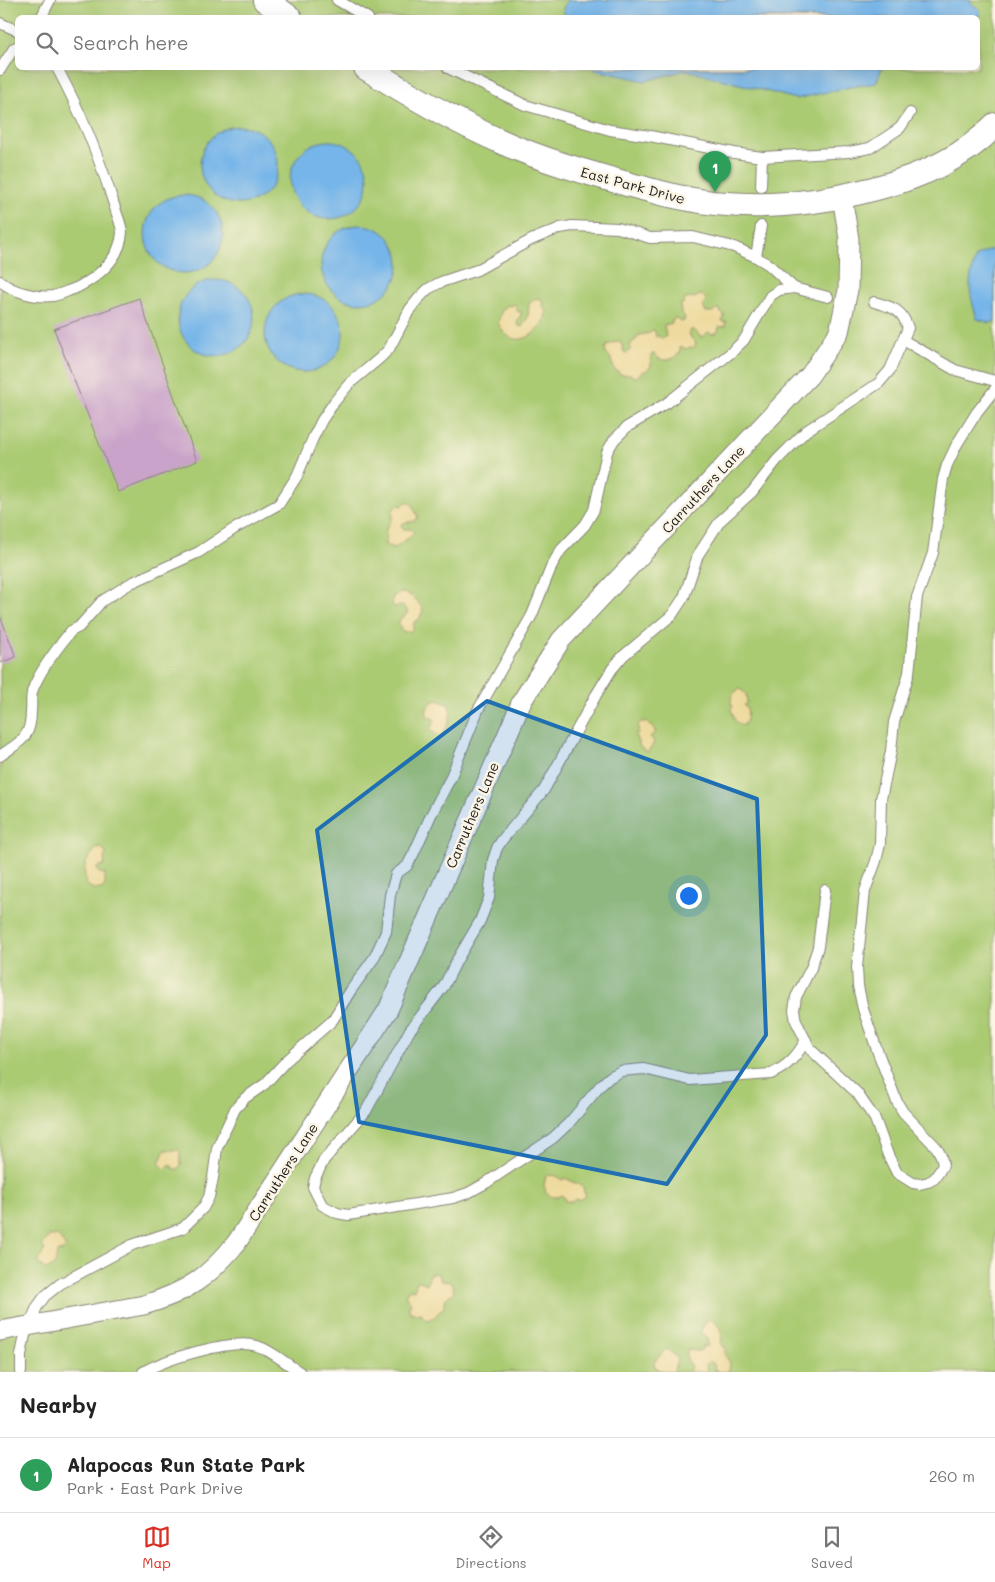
<!DOCTYPE html>
<html lang="en">
<head>
<meta charset="utf-8">
<style>
  body { margin:0; font-family:Mali,sans-serif; background:#f6f6f6; color:#222 }
  .you { position:absolute; left:688px; top:895px; width:18px; height:18px; margin:-12px; border:4px solid #fff; border-radius:50%; background:#1a73e8; box-shadow:0 0 0 8px #1a73e833 }
  .badge { display:grid; place-items:center; width:32px; height:32px; border-radius:50%; background:#d93025; color:#fff; font-size:16px; font-weight:700 }
  .pin { position:absolute; translate:-50% -41px; filter:drop-shadow(0 1px 2px #0008) }
  .pin::after { content:''; position:absolute; top:26px; width:18px; height:15px; background:inherit; clip-path:polygon(0 0,100% 0,50% 100%) }
  .list { margin:0; padding:0; list-style:none }
  h2 { display:flex; justify-content:space-between; align-items:center; height:65px; margin:0; padding:0 20px; font-size:21px }
  h2 small { font-size:16px; font-weight:400; color:#767676 }
  .list li { display:grid; grid-template-columns:32px 1fr auto; gap:15px; align-items:center; box-sizing:border-box; height:75px; padding:0 20px; border-top:1px solid #e0e0e0 }
  .list b { display:block; font-size:19px; white-space:nowrap }
  .list p { margin:0; font-size:16px; white-space:nowrap; color:#767676 }
  .list em { font-size:16px; font-style:normal; color:#767676 }
  .icon { flex:none; width:28px; height:28px; fill:none; stroke:currentColor; stroke-width:2; stroke-linecap:round; stroke-linejoin:round }
  .map { position:relative; flex:none; width:995px; height:1372px; overflow:hidden }
  .search { position:absolute; background:#fff; box-shadow:0 5px 20px #0002; left:15px; right:15px; top:15px; height:55px; display:flex; align-items:center; gap:12px; box-sizing:border-box; padding:0 18px; border-radius:8px; color:#767676; font-size:19px }
  .sheet { height:140px; background:#fff }
  nav { display:flex; justify-content:space-around; align-items:center; box-sizing:border-box; height:70px; border-top:1px solid #e0e0e0; background:#fff; font-size:14px; color:#767676 }
  nav a { display:grid; justify-items:center; gap:2px }
  nav .on { color:#d93025 }
  .map>svg:first-child { display:block }
  .green { fill:#abcb73; stroke:#647448; fill-rule:evenodd }
  .sand { fill:#eeda9e; stroke:#857b5d }
  .water { fill:#76b5e9; stroke:#496882 }
  .building { fill:#c9a3c9 }
  .lines { fill:none; stroke-linecap:round; stroke-linejoin:round }
  .service-casing { stroke:#888478; stroke-width:12 }
  .minor-casing { stroke:#888478; stroke-width:21 }
  .tertiary-casing { stroke:#888478; stroke-width:26 }
  .service { stroke:#fff; stroke-width:10 }
  .minor { stroke:#fff; stroke-width:19 }
  .tertiary { stroke:#fff; stroke-width:24 }
  .marked { fill:#1f6fb2; fill-opacity:0.2; stroke:#1f6fb2; stroke-width:4; stroke-linejoin:round }
  .labels { text-anchor:middle; dominant-baseline:central; stroke-width:5; stroke-linejoin:round; paint-order:stroke }
  .street-label { font-size:14px; fill:#1c1c1c; stroke:#fcf5e5 }
</style>
</head>
<body>
<div class="map">
<svg width="995" height="1372" viewBox="0 0 995 1372">
  <rect width="100%" height="100%" fill="#fcf5e5"/>
  <filter id="ink" filterUnits="userSpaceOnUse"><feTurbulence type="fractalNoise" baseFrequency=".02" numOctaves="2"/><feDisplacementMap in="SourceGraphic" scale="10" xChannelSelector="R" yChannelSelector="G"/><feConvolveMatrix kernelMatrix="1 2 1 2 8 2 1 2 1" color-interpolation-filters="sRGB"/></filter>
  <filter id="wash" filterUnits="userSpaceOnUse"><feTurbulence type="fractalNoise" baseFrequency=".0096" numOctaves="4" result="noise"/><feDisplacementMap in="SourceGraphic" scale="20" xChannelSelector="R" yChannelSelector="G"/><feGaussianBlur stdDeviation="1.12" result="paint"/><feColorMatrix in="noise" values="0 0 0 0 0 0 0 0 0 0 0 0 0 0 0 0 0 1.4 0 .05"/><feComposite in="paint" operator="in"/></filter>
  <g filter="url(#wash)">
    <rect width="100%" height="100%" fill="#f5ebd3"/>
    <path class="green" d="M0 0H995V1372H0ZM18 18H978V68H18Z"/>
    <g class="sand">
      <path d="M699 295H702L706 299 703 307 706 312H712L719 308 721 313 724 314V318L722 321 725 323 726 321V326L719 327 718 332 712 334 708 332 703 337 700 336 694 330H691L689 333 691 338 696 343 694 348 691 347 686 349 680 346V353C672 360 662 364 654 354H652L651 356V366L646 371 641 372 637 377H633L631 374 622 375 614 369 610 357 606 354 605 348C608 344 616 341 621 342L624 352 627 353 630 350 631 343 636 340 639 335 650 333 653 330 655 331 656 337 659 336 662 339 666 336 664 325 672 323V320L676 318 681 322 684 321 685 317 681 313 680 305 684 303 685 299 697 297Z"/>
      <path d="M538 298 542 300 543 306 547 312C545 315 545 320 543 323 542 326 537 329 535 332 520 345 505 340 498 322L502 310 508 305 511 306 514 304 516 305 517 311 521 312V315L518 319 517 325 522 327 528 317 529 303Z"/>
      <path d="M406 502 412 504 418 517 415 521 403 523 401 526 404 529H411L414 532 408 539 404 540 397 547 395 548 385 545 386 529 393 517 392 511 398 505 402 506Z"/>
      <path d="M401 593C411 593 419 601 423 610L419 620 414 622 413 629 411 631 403 632 398 625 400 619 407 614V610L403 606 395 607 392 605 393 596Z"/>
      <path d="M740 689 746 694 747 702 744 706 747 708C748 715 748 722 742 726L735 721 731 709 733 706 731 704C731 696 733 692 740 689Z"/>
      <path d="M437 700 448 704C454 716 448 727 440 737L432 732 430 729 435 721 434 719 427 716C425 708 429 702 437 700Z"/>
      <path d="M641 722H646L655 730V733L650 737 654 741 653 745 648 752C639 750 638 742 635 734L638 733C640 728 635 726 641 722Z"/>
      <path d="M99 847 102 848 106 853 104 859 105 865 98 867 97 869 99 873 105 874V885L102 889H93L86 884C85 874 82 867 89 858 91 854 94 852 96 848Z"/>
      <path d="M165 1150H178L180 1152 181 1165 178 1169H174L170 1164 165 1169 159 1163Z"/>
      <path d="M548 1175 557 1176 562 1180 565 1178 583 1187 585 1196 579 1200 575 1199 572 1202 565 1201 564 1197 561 1195 558 1197H552L546 1193 544 1185 546 1176Z"/>
      <path d="M49 1236H58L66 1247 61 1252 59 1251 57 1253 55 1265 46 1270 38 1263 45 1249 42 1246Z"/>
      <path d="M432 1273 439 1274 441 1281 451 1282 454 1286 453 1288 454 1292 444 1300V1307L434 1317 428 1320 422 1316V1313L415 1314 409 1311V1306L411 1303 405 1295 409 1289 414 1290 417 1281H420L427 1284 430 1274Z"/>
      <path d="M709 1319 715 1321 722 1331 721 1345 725 1347V1355L730 1363 729 1371 720 1372 715 1370 714 1364 709 1361 706 1364 707 1372H688L691 1368 686 1356 688 1350 699 1351 702 1349 703 1346H708L707 1338 700 1332 705 1323Z"/>
      <path d="M667 1349 678 1358 674 1370 676 1372 659 1371 654 1366 655 1360C660 1358 661 1352 667 1349Z"/>
    </g>
    <g class="water">
      <path d="M568 0H969L981 12 977 18 565 17 563 8Z"/>
      <path d="M593 68H882L876 83 850 87 796 99 686 70 645 81 595 70Z"/>
      <circle cx="239" cy="165" r="39"/>
      <circle cx="329" cy="180" r="39"/>
      <circle cx="184" cy="234" r="39"/>
      <circle cx="360" cy="264" r="39"/>
      <path d="M995 248V321L990 323 977 319C969 291 967 285 976 256Z"/>
      <circle cx="216" cy="318" r="38"/>
      <circle cx="304" cy="333" r="39"/>
    </g>
    <g id="blocks">
      <g class="building">
        <path d="M139 298 197 461 118 492 54 329Z"/>
        <path d="M1 618 16 657 0 663V619Z"/>
      </g>
    </g>
  </g>
  <g filter="url(#ink)">
    <use href="#blocks" fill-opacity="0" stroke="#888478" stroke-width="1"/>
    <g class="lines">
      <defs>
        <g id="service">
          <path d="M337 0 368 18"/>
          <path d="M41 18 50 0"/>
          <path d="M0 23 18 31"/>
          <path d="M448 68 525 105 610 130 650 136 734 153 762 157 849 152 870 148 900 128 910 113"/>
          <path d="M0 70 14 48 18 46"/>
          <path d="M761 186 762 157"/>
          <path d="M756 257 761 226"/>
          <path d="M0 281C13 292 36 298 53 296 58 295 63 293 68 291 92 283 120 261 122 233 122 226 117 215 115 208 100 159 81 112 57 68"/>
          <path d="M903 340 955 370 995 381"/>
          <path d="M0 756C19 742 31 739 31 712 32 705 30 696 33 689 40 670 58 647 71 631L79 627 102 601 131 583 199 552 234 529 279 504 297 476 313 438 322 420 335 401 349 384 380 358 389 349 410 309 418 299 428 289 441 282 477 270 531 240 560 228 572 226 618 228 650 238 693 237 734 247 756 257 769 265 794 288"/>
          <path d="M825 890 818 947 811 968 796 997 794 1010 796 1021 810 1049 857 1093 875 1119 888 1155 897 1173 913 1183 920 1184 928 1182 934 1179 939 1172 943 1165 941 1156 937 1148 903 1112 897 1102 877 1050 863 1009 858 986 857 967 865 891 876 861 880 844 881 799 891 751 894 722 909 673 917 597 933 553 943 479 947 465 957 444 977 412 995 389"/>
          <path d="M806 1040C797 1056 788 1066 771 1074L690 1080 644 1069 621 1071 610 1077 600 1086 569 1123 553 1138 486 1183 468 1193 453 1198 348 1215 337 1213 322 1205 313 1187 315 1178 324 1160 366 1111 410 1030 444 986 457 960 480 921 489 898 493 860 497 848 502 840 544 790 596 695 612 669 623 656 672 615 684 597 698 555 720 521 752 492 777 460 806 431 879 383 890 370 908 328C902 309 892 307 874 302"/>
          <path d="M21 1372V1355L25 1335 37 1307 45 1296 60 1284 132 1245 183 1228 203 1208 209 1197 213 1178 217 1148 235 1109 245 1098 265 1084 286 1061 332 1021 351 990 374 958 386 932 390 895 396 874 407 866 414 853 431 815 450 779 478 710 532 615 552 565 561 550 585 525 594 510 607 452 614 440 627 427 667 403 733 351 744 340 770 296 779 290 794 288 828 297"/>
          <path d="M143 1372C166 1359 232 1338 257 1346 273 1351 286 1364 300 1372"/>
        </g>
        <path id="minor" d="M0 1331 144 1305C187 1292 209 1277 237 1242L388 1010 522 701 561 640 810 375 839 332 848 290 849 239 842 197"/>
        <g id="tertiary">
          <path d="M265 0 290 18"/>
          <path d="M366 68C410 95 454 121 502 142 542 160 585 172 627 184 660 193 693 202 727 204 775 208 827 201 873 189 917 178 963 159 995 125"/>
        </g>
      </defs>
      <use href="#service" class="service-casing"/>
      <use href="#minor" class="minor-casing"/>
      <use href="#tertiary" class="tertiary-casing"/>
      <use href="#service" class="service"/>
      <use href="#minor" class="minor"/>
      <use href="#tertiary" class="tertiary"/>
    </g>
  </g>
  <path class="marked" d="M487 701 757 799 766 1035 667 1184 359 1122 317 830Z"/>
  <g class="labels">
    <g class="street-label">
      <text transform="translate(633 185) rotate(15)">East Park Drive</text>
      <text transform="translate(703 489) rotate(-47)">Carruthers Lane</text>
      <text transform="translate(472 815) rotate(-67)">Carruthers Lane</text>
      <text transform="translate(283 1172) rotate(-57)">Carruthers Lane</text>
    </g>
  </g>
</svg>
<div class="you"></div>
<div class="pin badge" style="left:715px;top:192px;background:#2e9e5b">1</div>
<div class="search"><svg class="icon" aria-label="search" viewBox="0 0 24 24"><circle cx="10" cy="10" r="6"/><path d="M15 15l6 6"/></svg>Search here</div>
</div>
<section class="sheet">
<h2>Nearby<small></small></h2>
<ul class="list">
<li><span class="badge" style="background:#2e9e5b">1</span><div><b>Alapocas Run State Park</b><p>Park · East Park Drive</p></div><em>260 m</em></li>
</ul>
</section>
<nav>
<a class="on"><svg class="icon" aria-label="map" viewBox="0 0 24 24"><path d="M3 6l6-2 6 2 6-2v14l-6 2-6-2-6 2zM9 4v14M15 6v14"/></svg>Map</a>
<a><svg class="icon" aria-label="directions" viewBox="0 0 24 24"><path d="M12 3l9 9-9 9-9-9zM9 14v-3h6M13 9l2 2-2 2"/></svg>Directions</a>
<a><svg class="icon" aria-label="saved" viewBox="0 0 24 24"><path d="M7 4h10v16l-5-4-5 4z"/></svg>Saved</a>
</nav>
</body>
</html>
